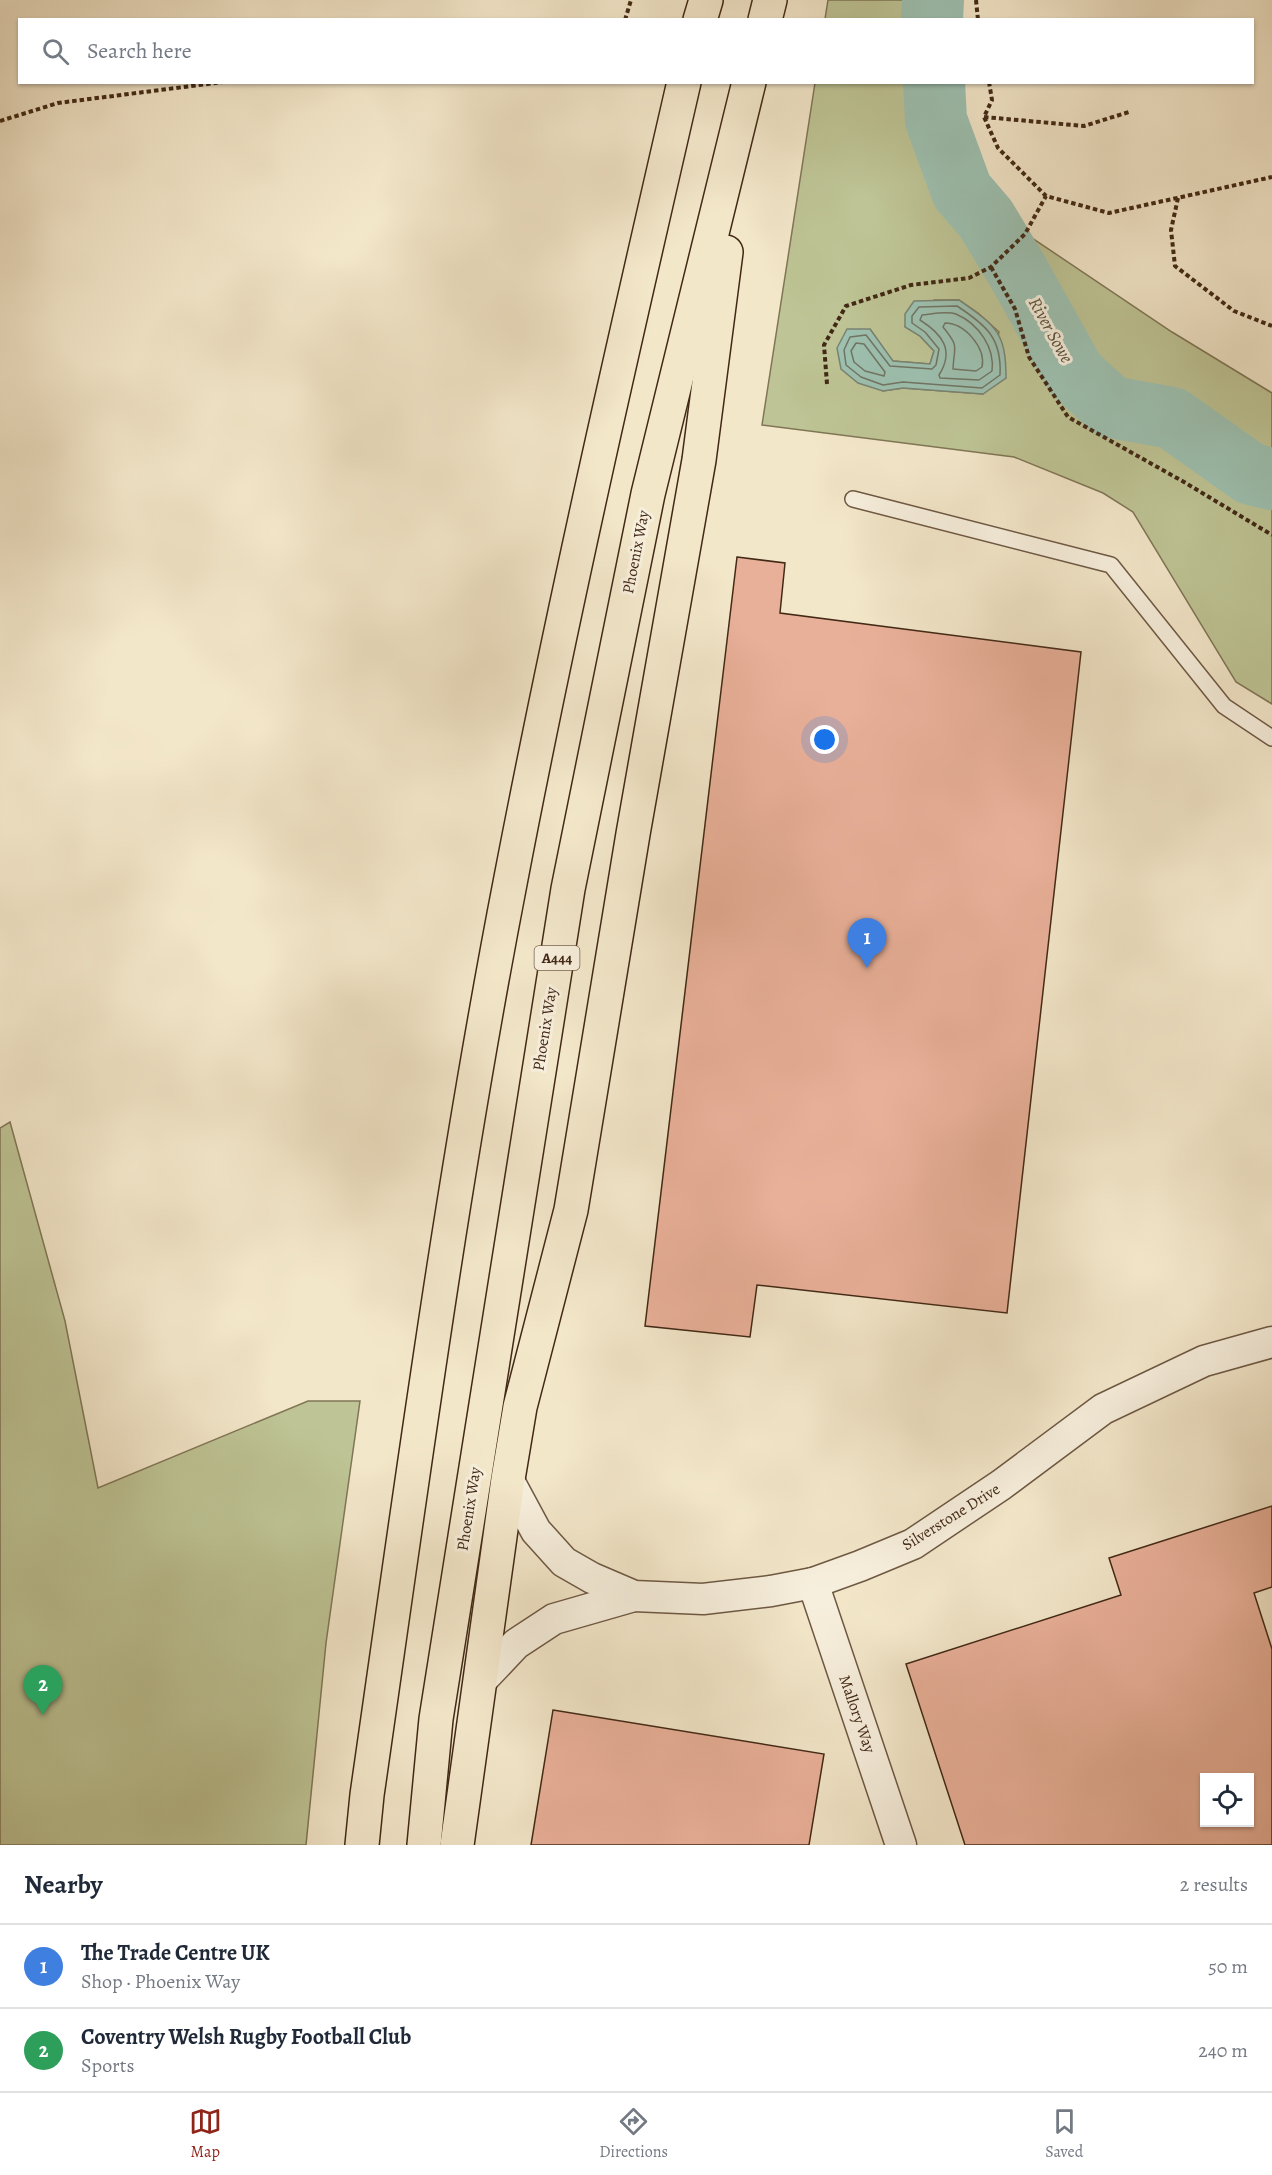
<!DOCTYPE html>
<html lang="en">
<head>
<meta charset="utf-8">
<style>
  body { margin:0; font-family:Alegreya,serif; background:#f2f2f3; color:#1f2937 }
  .controls { position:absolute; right:18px; bottom:18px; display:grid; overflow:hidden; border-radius:0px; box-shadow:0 2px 4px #0004 }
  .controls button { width:54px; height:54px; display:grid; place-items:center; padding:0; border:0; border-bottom:2px solid #e0e1e3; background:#fff; color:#1f2937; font:30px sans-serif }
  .you { position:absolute; left:825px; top:740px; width:21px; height:21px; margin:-15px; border:4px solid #fff; border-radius:50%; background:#1a73e8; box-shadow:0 0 0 9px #1a73e833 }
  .badge { display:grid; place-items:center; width:39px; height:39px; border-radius:50%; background:#8f2418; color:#fff; font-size:20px; font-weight:700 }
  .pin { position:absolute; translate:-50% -50px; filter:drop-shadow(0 2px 3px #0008) }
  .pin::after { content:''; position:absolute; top:32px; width:21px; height:18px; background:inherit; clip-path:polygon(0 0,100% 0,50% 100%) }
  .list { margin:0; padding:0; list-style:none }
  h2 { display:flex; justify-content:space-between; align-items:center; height:78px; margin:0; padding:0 24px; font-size:26px }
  h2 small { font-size:20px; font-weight:400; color:#747a83 }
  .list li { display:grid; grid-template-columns:39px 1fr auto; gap:18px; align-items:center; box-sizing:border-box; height:84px; padding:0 24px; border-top:2px solid #e0e1e3 }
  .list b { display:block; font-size:22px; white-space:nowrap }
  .list p { margin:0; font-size:20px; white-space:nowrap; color:#747a83 }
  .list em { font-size:20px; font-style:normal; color:#747a83 }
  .icon { flex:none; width:33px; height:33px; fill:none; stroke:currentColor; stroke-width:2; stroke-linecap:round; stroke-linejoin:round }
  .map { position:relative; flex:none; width:1272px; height:1845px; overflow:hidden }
  .search { position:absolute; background:#fff; box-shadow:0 2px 4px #0004; left:18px; right:18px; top:18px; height:66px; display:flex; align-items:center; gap:15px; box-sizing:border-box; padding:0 21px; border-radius:0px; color:#747a83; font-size:22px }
  .sheet { height:246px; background:#fff }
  nav { display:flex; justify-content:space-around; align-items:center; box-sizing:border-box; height:84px; border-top:2px solid #e0e1e3; background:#fff; font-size:16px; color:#747a83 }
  nav a { display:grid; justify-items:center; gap:3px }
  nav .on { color:#8f2418 }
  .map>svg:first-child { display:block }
  .green { fill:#bec495; stroke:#807656; stroke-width:1.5; fill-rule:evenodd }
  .water { fill:#9dc1b1; stroke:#798473; stroke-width:1.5 }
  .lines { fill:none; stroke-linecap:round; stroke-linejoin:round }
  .shore { stroke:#707564; stroke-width:1.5 }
  .river { stroke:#9dc1b1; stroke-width:62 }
  .building { fill:#e9b099; stroke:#422916; stroke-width:1.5; fill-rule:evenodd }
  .service-casing { stroke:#6e5843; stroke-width:18 }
  .minor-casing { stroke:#6e5843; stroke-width:33 }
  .trunk-casing { stroke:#422916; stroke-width:36 }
  .path { stroke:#422916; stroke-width:4; stroke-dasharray:4.5 3; stroke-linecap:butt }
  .service { stroke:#f7efdd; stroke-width:15 }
  .minor { stroke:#f7efdd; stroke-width:30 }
  .trunk { stroke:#f3e7ca; stroke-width:33 }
  .labels { text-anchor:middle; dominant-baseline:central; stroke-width:6; stroke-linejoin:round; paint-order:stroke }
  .shield { fill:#f7efdd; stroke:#786452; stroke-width:1.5 }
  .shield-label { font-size:15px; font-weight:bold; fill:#422916 }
  .street-label { font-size:16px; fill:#422916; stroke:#f7efdd }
  .water-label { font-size:18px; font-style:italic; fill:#594f3d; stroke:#f7efdd }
</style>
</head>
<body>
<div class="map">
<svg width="1272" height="1845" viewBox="0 0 1272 1845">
  <rect width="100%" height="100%" fill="#f3e7ca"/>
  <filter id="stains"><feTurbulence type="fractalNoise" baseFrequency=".00333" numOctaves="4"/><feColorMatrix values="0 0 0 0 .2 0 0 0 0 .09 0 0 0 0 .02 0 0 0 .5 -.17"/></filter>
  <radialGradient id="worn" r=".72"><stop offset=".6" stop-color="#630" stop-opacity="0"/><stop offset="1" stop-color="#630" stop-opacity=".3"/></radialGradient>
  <g class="green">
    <path d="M828 0H933L932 19H825Z"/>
    <path d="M815 83H934L936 120 962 191 1172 332 1272 393V704L1236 682 1133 512 1103 493 1014 457 762 425ZM934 300H959L978 313 999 332 983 394 903 388 883 391 870 329 892 361 930 364 934 351 920 336 905 326Z"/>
    <path d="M10 1122 65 1321 98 1488 308 1401H360L326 1643 306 1845H0V1128Z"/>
  </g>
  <path class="water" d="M959 300C996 326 1006 332 1006 378L983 394 903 388 883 391 858 383 841 369 837 348 847 329H870L893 361 930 364 934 351 920 336 905 327V314L914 301Z"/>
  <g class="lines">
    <g class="shore">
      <path d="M957 306C986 325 1002 338 1000 375L982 388 903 382 883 385 861 377 846 365 844 350 850 337 866 335 890 366 932 369 936 365 939 349 925 332 912 323V316L919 307Z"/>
      <path d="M922 315C932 314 947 311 956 314 979 324 995 348 992 371L979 380 940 378 939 375C955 350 942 334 920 320Z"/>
      <path d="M945 323C965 323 986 348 982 367L976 371 953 369C954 345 960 348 943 327Z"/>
      <path d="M856 343 864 344 885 372 884 376 865 371 854 362 851 351Z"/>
    </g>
    <g class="river">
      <path d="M932 20 933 0"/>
      <path d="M934 82 936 120 962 191 986 219 1018 272 1075 374 1111 407 1172 418 1251 474 1272 479"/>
    </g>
  </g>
  <g class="building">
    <path d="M737 557 785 563 780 613 1081 652 1007 1313 757 1285 750 1337 645 1326Z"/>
    <path d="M1272 1506V1587L1254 1593 1272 1649V1845H965L906 1664 1121 1595 1109 1558ZM1204 1778H1250V1822H1204Z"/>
    <path d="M553 1710 824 1754 809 1845H531Z"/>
  </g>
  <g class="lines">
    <defs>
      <path id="service" d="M853 499 1111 565 1224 706 1272 738"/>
      <g id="minor">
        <path d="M508 1479 536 1531 564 1562 592 1578 634 1596 703 1599 771 1591 813 1583 860 1566 913 1544 1001 1485 1103 1409 1204 1361 1272 1342"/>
        <path d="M813 1583 901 1845"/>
        <path d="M480 1682 516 1644 554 1619 634 1596"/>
      </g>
      <g id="trunk">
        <path d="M700 20 706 0"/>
        <path d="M765 20 770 0"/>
        <path d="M362 1845 367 1795C411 1489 452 1182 511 878 562 612 623 347 684 82"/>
        <path d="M424 1845 436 1719 568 889 648 494 749 82"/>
        <path d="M457 1845 508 1479 520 1407 571 1210 633 834 699 460 726 252"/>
      </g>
    </defs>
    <use href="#service" class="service-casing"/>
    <use href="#minor" class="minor-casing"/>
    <use href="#trunk" class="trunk-casing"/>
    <g class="path">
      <path d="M976 0 978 20"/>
      <path d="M625 20 631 0"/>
      <path d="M989 82 992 100 984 117 998 148 1046 196 1109 213 1272 177"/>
      <path d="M984 117 1084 126 1129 112"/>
      <path d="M0 121 58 103 223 82"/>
      <path d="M1178 198 1171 230 1175 266 1234 311 1272 326"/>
      <path d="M991 267 1015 309 1029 357 1068 417 1184 482 1272 535"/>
      <path d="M827 384 824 345 846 306 911 285 969 278 991 267 1025 234 1046 196"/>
    </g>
    <use href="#service" class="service"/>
    <use href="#minor" class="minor"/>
    <use href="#trunk" class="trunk"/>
  </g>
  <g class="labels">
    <rect class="shield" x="534.5" y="946" width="45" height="24" rx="4.5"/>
    <g class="shield-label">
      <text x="557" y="958">A444</text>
    </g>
    <g class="street-label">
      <text transform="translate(636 552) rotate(-79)">Phoenix Way</text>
      <text transform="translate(545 1029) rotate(-81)">Phoenix Way</text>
      <text transform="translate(469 1509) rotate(-81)">Phoenix Way</text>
      <text transform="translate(951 1517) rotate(-32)">Silverstone Drive</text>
      <text transform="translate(857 1714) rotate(71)">Mallory Way</text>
    </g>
    <g class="water-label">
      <text transform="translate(1051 330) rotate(61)">River Sowe</text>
    </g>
  </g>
  <rect width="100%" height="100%" filter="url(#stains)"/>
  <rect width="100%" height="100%" fill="url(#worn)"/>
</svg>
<div class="controls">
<button><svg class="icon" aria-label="locate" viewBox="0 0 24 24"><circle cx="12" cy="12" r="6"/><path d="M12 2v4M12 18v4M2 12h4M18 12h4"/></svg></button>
</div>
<div class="you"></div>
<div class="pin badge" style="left:867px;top:968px;background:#3f7fe0">1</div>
<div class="pin badge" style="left:43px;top:1715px;background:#2e9e5b">2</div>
<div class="search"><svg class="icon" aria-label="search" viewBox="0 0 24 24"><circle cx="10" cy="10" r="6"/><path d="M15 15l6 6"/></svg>Search here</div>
</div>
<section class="sheet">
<h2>Nearby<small>2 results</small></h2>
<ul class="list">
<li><span class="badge" style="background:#3f7fe0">1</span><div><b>The Trade Centre UK</b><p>Shop · Phoenix Way</p></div><em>50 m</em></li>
<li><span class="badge" style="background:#2e9e5b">2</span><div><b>Coventry Welsh Rugby Football Club</b><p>Sports</p></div><em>240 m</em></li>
</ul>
</section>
<nav>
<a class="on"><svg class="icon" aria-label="map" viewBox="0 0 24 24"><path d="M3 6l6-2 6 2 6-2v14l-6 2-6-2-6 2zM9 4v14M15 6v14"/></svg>Map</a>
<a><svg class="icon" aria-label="directions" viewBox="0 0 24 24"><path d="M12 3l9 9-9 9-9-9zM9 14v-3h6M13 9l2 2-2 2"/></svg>Directions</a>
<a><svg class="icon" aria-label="saved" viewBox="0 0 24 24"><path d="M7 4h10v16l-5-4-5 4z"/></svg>Saved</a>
</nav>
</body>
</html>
